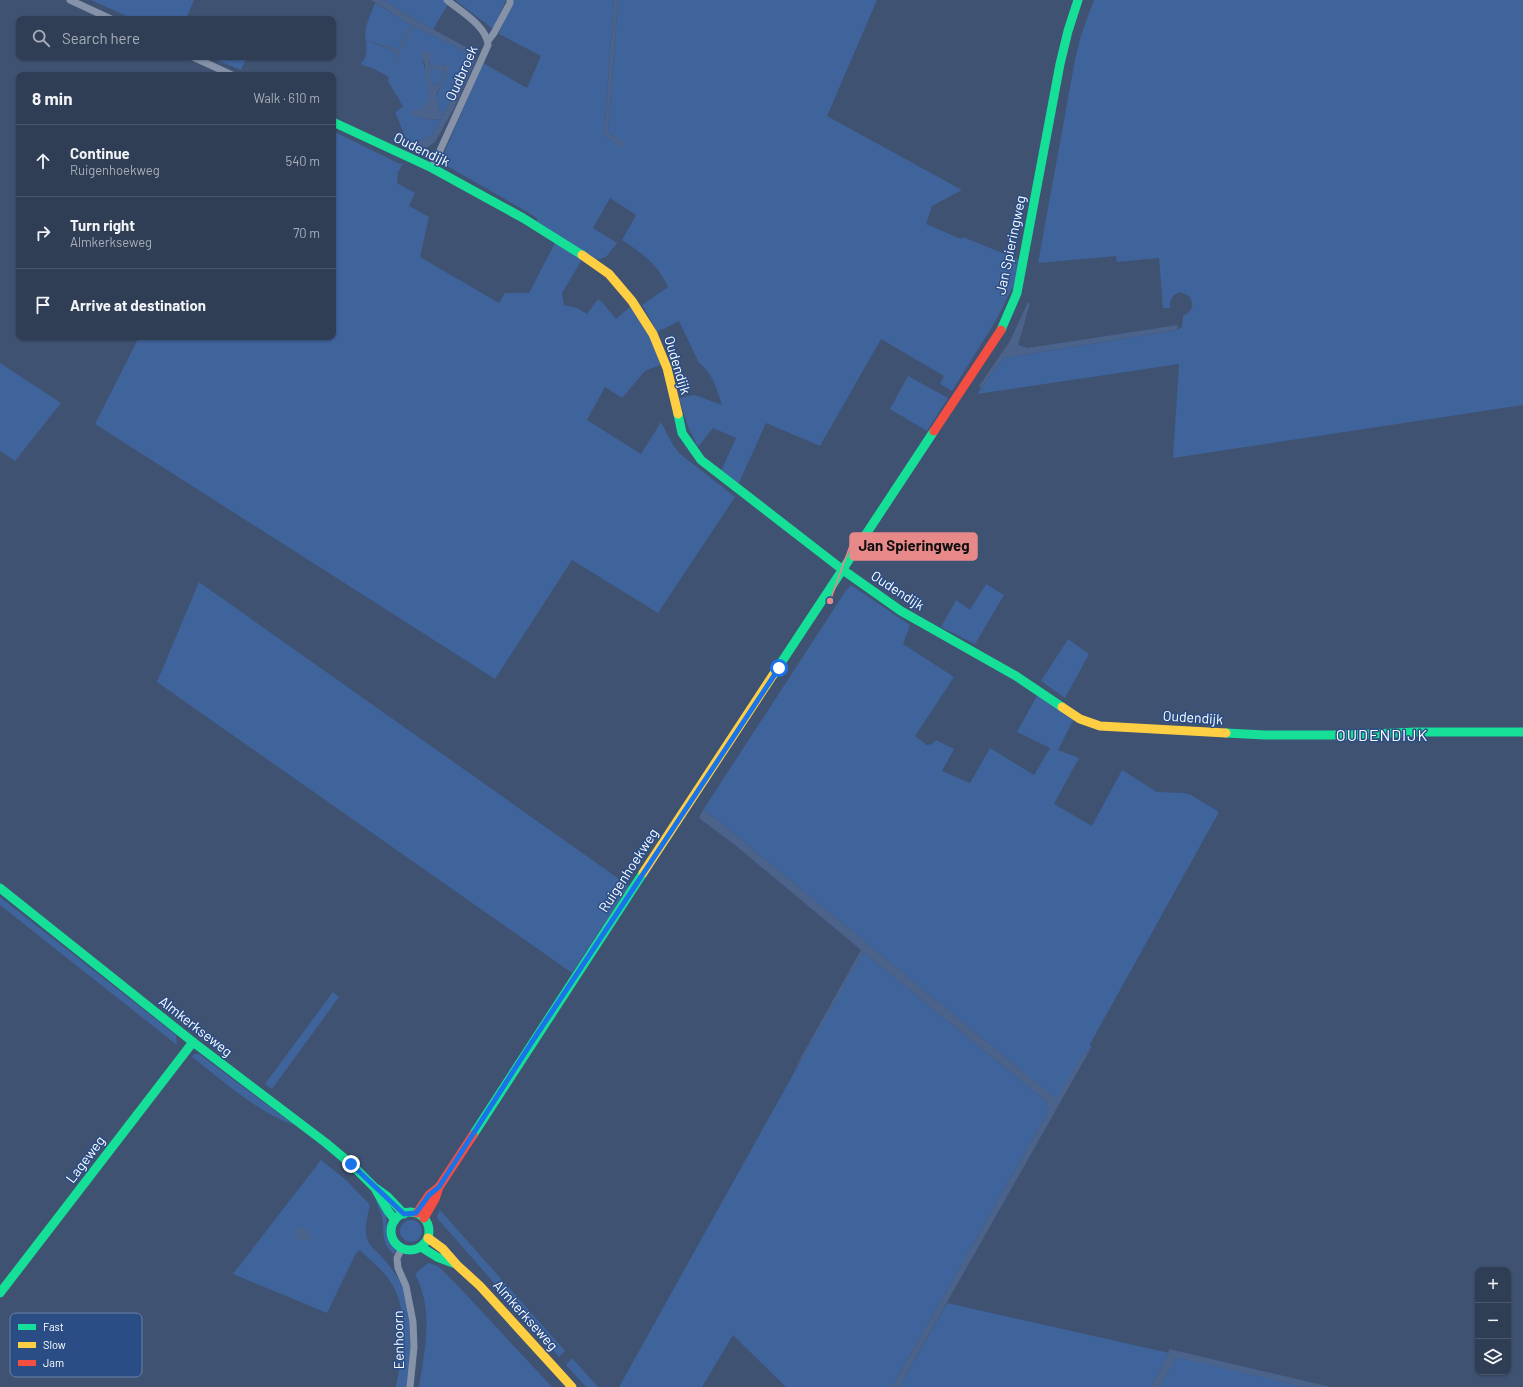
<!DOCTYPE html>
<html lang="en">
<head>
<meta charset="utf-8">
<style>
  body { margin:0; font-family:Barlow,sans-serif; background:#37455b; color:#f1f3f6 }
  .controls { position:absolute; right:12px; bottom:12px; display:grid; overflow:hidden; border-radius:8px; box-shadow:0 1px 3px #0004 }
  .controls button { width:36px; height:36px; display:grid; place-items:center; padding:0; border:0; border-bottom:1px solid #4a576c; background:#2f3e55; color:#f1f3f6; font:20px sans-serif }
  .stop { position:absolute; width:12px; height:12px; margin:-9px; border:3px solid #1a73e8; border-radius:50%; background:#fff }
  .stop.end { background:#1a73e8; border-color:#fff; box-shadow:0 1px 4px #0008 }
  .list { margin:0; padding:0; list-style:none }
  h2 { display:flex; justify-content:space-between; align-items:center; height:52px; margin:0; padding:0 16px; font-size:17px }
  h2 small { font-size:13px; font-weight:400; color:#a7aeb9 }
  .list li { display:grid; grid-template-columns:26px 1fr auto; gap:12px; align-items:center; box-sizing:border-box; height:72px; padding:0 16px; border-top:1px solid #4a576c }
  .list b { display:block; font-size:15px; white-space:nowrap }
  .list p { margin:0; font-size:13px; white-space:nowrap; color:#a7aeb9 }
  .list em { font-size:13px; font-style:normal; color:#a7aeb9 }
  .icon { flex:none; width:22px; height:22px; fill:none; stroke:currentColor; stroke-width:2; stroke-linecap:round; stroke-linejoin:round }
  .map { position:relative; flex:none; width:1523px; height:1387px; overflow:hidden }
  .search { position:absolute; background:#2f3e55; box-shadow:0 1px 3px #0004; left:16px; top:16px; width:320px; height:44px; display:flex; align-items:center; gap:10px; box-sizing:border-box; padding:0 14px; border-radius:8px; color:#a7aeb9; font-size:15px }
  .panel { position:absolute; background:#2f3e55; box-shadow:0 1px 3px #0004; left:16px; top:72px; width:320px; height:268px; border-radius:8px }
  .map>svg:first-child { display:block }
  .green { fill:#3f639b }
  .water { fill:#4b628a; fill-rule:evenodd }
  .lines { fill:none; stroke-linecap:round; stroke-linejoin:round }
  .street { stroke:#8592a7; stroke-width:7 }
  .fast { stroke:#16e098; stroke-width:9 }
  .slow { stroke:#ffcf43; stroke-width:9 }
  .jam { stroke:#f24e42; stroke-width:9 }
  .route { stroke:#1a73e8; stroke-width:5 }
  .labels { text-anchor:middle; dominant-baseline:central; stroke-width:3; stroke-linejoin:round; paint-order:stroke }
  .street-label { font-size:14px; fill:#fff; stroke:#2a4d86 }
  .quarter-label { font-size:16px; letter-spacing:1px; fill:#fff; stroke:#2a4d86 }
  .key { fill:#2a4d86; stroke:#6a82aa; stroke-width:1 }
  .key-label { font-size:11px; fill:#fff }
  .leader { fill:none; stroke:#e88989; stroke-width:1.5 }
  .callout-dot { fill:#e88989; stroke:#2a4d86; stroke-width:1.5 }
  .callout { fill:#e88989; stroke:#e88989; stroke-width:1.5 }
  .callout-label { font-size:15px; text-anchor:middle; font-weight:bold; fill:#111 }
</style>
</head>
<body>
<div class="map">
<svg width="1523" height="1387" viewBox="0 0 1523 1387">
  <rect width="100%" height="100%" fill="#3f5271"/>
  <g class="green">
    <path d="M91 0H194L186 19H133Z"/>
    <path d="M383 0H443L448 4 433 30Z"/>
    <path d="M455 0H506L493 29Z"/>
    <path d="M512 0H614L604 136 624 146V142L608 133 618 0H877L827 116 962 190 932 206 926 224 961 239 963 237 1022 261 1013 287 995 322 952 391 940 384 944 376 881 339 820 446 766 423 738 485 721 471 736 438 713 428 698 447 688 427 679 398 695 395 722 405C717 390 713 373 699 363L679 321 657 332 642 305 668 287C656 262 644 255 622 240L636 215 610 198 593 228 617 243 606 257 596 260 537 223V218L529 213 447 166 442 161 444 153 483 63 527 88 541 56 499 34Z"/>
    <path d="M1094 0H1523V405L1173 458 1179 364 977 394 1003 358 1177 330 1182 327 1183 316C1193 311 1195 305 1189 296L1180 292C1173 294 1169 300 1170 308H1163L1159 258 1117 262 1116 256 1038 263 1075 60 1081 35Z"/>
    <path d="M375 3 411 25 398 50 369 41 396 52 397 55 392 65 414 26 464 51 468 56V65L443 116 440 114 436 96 447 74 446 65 440 66H432L430 64V60H422C425 64 429 90 430 97L423 109 415 117H423L427 120 442 119 432 136 415 142 413 146 410 148 395 112 403 107 397 95H396L388 81 389 77 374 69 360 64C372 55 363 40 366 27 368 19 372 11 375 3Z"/>
    <path d="M221 57H247L241 70 219 61Z"/>
    <path d="M432 69H440L444 72C443 77 440 84 435 86L432 84 428 73 429 70Z"/>
    <path d="M333 131 400 164 403 163 398 172 397 183 415 193 409 206 429 217 420 257 499 303 505 293H529L556 241 583 258 562 293 564 305 577 308 587 314 598 299 603 303 616 319 632 305 649 333 662 364 645 371 622 398 605 387 587 420 641 454 661 422 673 445 679 453 735 497 658 613 572 560 495 679 95 424 139 337H333Z"/>
    <path d="M0 363 61 403 15 461 0 451Z"/>
    <path d="M908 376 948 398 927 431 890 409Z"/>
    <path d="M199 582 629 886 572 973 157 682Z"/>
    <path d="M986 584 1004 595 975 644 941 627 956 600 970 610Z"/>
    <path d="M851 585 910 625 903 644 954 677 915 736 927 745 932 744 936 740 954 749 942 771 970 783 990 748 1034 775 1050 748 1017 732 1039 692 1075 717 1058 750 1079 758 1054 804 1092 826 1122 770 1157 792 1183 793 1191 795 1219 812 1090 1044 1091 1048 1083 1055 1057 1100 715 818 703 810 845 592Z"/>
    <path d="M1068 639 1089 654 1065 698 1041 681Z"/>
    <path d="M0 897 176 1035 177 1045 0 905Z"/>
    <path d="M863 952 1046 1101 1048 1107V1112L892 1387H786L733 1335 702 1387H619L834 1001Z"/>
    <path d="M333 992 339 997 272 1089 265 1084Z"/>
    <path d="M194 1054H199L294 1125C255 1111 224 1081 192 1057Z"/>
    <path d="M321 1160 346 1180 370 1205C368 1215 363 1230 368 1241 370 1246 376 1251 380 1255 390 1266 400 1278 405 1293 415 1323 410 1356 407 1387H396C402 1354 410 1315 392 1284 384 1271 371 1261 360 1250L356 1253 327 1313 233 1274Z"/>
    <path d="M376 1199 386 1212 387 1235 391 1243 397 1249 394 1254C380 1243 385 1232 382 1217 381 1210 376 1205 376 1199Z"/>
    <path d="M440 1210 565 1351 559 1357 438 1219 437 1216Z"/>
    <circle cx="411" cy="1231" r="11"/>
    <path d="M428 1263 438 1266 459 1287 552 1387H419C425 1349 434 1310 415 1274Z"/>
    <path d="M947 1303 1169 1353 1168 1355 1151 1387H899Z"/>
    <path d="M1179 1357 1304 1387H1160L1175 1360Z"/>
    <path d="M572 1358 598 1387H586L566 1365Z"/>
  </g>
  <g class="water">
    <path d="M371 0H383L423 24 468 48 473 54 475 61 453 110 435 142 428 147 418 148 413 145 415 142 432 136 442 119 427 120 423 117H415L411 112 413 110H422L430 97 425 74V64L421 57 422 52 426 50 430 52 431 58 429 62 432 66 450 65 444 81 436 94 440 114 443 116 468 65V56L464 51 414 26 393 66H392L397 55 396 52 369 40 398 50 411 25ZM431 69H436L444 71C444 76 440 84 435 86L432 84 429 73Z"/>
    <path d="M614 0H618L608 133 624 142 625 144 622 147 604 136Z"/>
    <path d="M1028 302 1030 303 1018 345 1028 348 1178 325 1177 330 1003 358 981 388 979 386 1010 341Z"/>
    <path d="M703 810 715 818 1056 1099 1083 1055 1091 1048 899 1387H892L1048 1112V1107L1046 1101 863 952 803 1057 793 1072 861 950 735 845 699 818Z"/>
    <path d="M298 1227C307 1227 310 1234 313 1240L301 1241 295 1238 294 1233Z"/>
    <path d="M1169 1349 1331 1387H1304L1179 1358 1175 1360 1160 1387H1151L1168 1355Z"/>
  </g>
  <g class="lines">
    <g class="street">
      <path d="M70 0 111 19"/>
      <path d="M488 41 494 33 510 3V0"/>
      <path d="M193 57 232 75"/>
      <path d="M432 168 488 45C487 26 460 11 447 0"/>
      <path d="M402 1248 397 1258 398 1268 406 1286 413 1322 414 1347 410 1387"/>
    </g>
    <g class="fast">
      <path d="M333 122 432 168 523 218 582 255"/>
      <path d="M1001 330 1017 293 1060 64 1068 31 1078 0"/>
      <path d="M678 414 682 433 701 460 843 570 901 611 1016 676 1062 707"/>
      <path d="M773 675 934 431"/>
      <path d="M1226 733 1265 735H1350L1416 732H1523"/>
      <path d="M0 888 193 1042 326 1143 351 1164 374 1187 388 1197 404 1214"/>
      <path d="M473 1135 643 873"/>
      <path d="M376 1190 388 1211 395 1220"/>
      <circle cx="410" cy="1231" r="19"/>
      <path d="M421 1247 437 1257 453 1263"/>
      <path d="M0 1293 193 1042"/>
    </g>
    <g class="slow">
      <path d="M582 255 609 274 632 301 653 334 667 368 678 414"/>
      <path d="M1062 707 1080 719 1100 726 1226 733"/>
      <path d="M643 873 773 675"/>
      <path d="M428 1238 443 1249 457 1265 480 1286 572 1387"/>
    </g>
    <g class="jam">
      <path d="M934 431 1001 330"/>
      <path d="M417 1213 429 1195 439 1187"/>
      <path d="M424 1218 435 1199 439 1187 473 1135"/>
    </g>
  </g>
  <g class="lines">
    <path class="route" d="M351 1164 404 1214 416 1213 429 1195 439 1187 532 1042 779 668"/>
  </g>
  <g class="labels">
    <g class="street-label">
      <text transform="translate(461 73) rotate(-66)">Oudbroek</text>
      <text transform="translate(422 149) rotate(26)">Oudendijk</text>
      <text transform="translate(1010 245) rotate(-78)">Jan Spieringweg</text>
      <text transform="translate(678 365) rotate(73)">Oudendijk</text>
      <text transform="translate(898 590) rotate(33)">Oudendijk</text>
      <text transform="translate(1193 717) rotate(4)">Oudendijk</text>
      <text transform="translate(628 870) rotate(-57)">Ruigenhoekweg</text>
      <text transform="translate(196 1026) rotate(38)">Almkerkseweg</text>
      <text transform="translate(85 1159) rotate(-53)">Lageweg</text>
      <text transform="translate(526 1315) rotate(48)">Almkerkseweg</text>
      <text transform="translate(398 1340) rotate(-91)">Eenhoorn</text>
    </g>
    <g class="quarter-label">
      <text x="1382" y="734">OUDENDIJK</text>
    </g>
  </g>
  <rect x="10" y="1313" width="132" height="64" rx="6" class="key"/>
  <rect x="18" y="1324" width="18" height="6" fill="#16e098"/>
  <rect x="18" y="1342" width="18" height="6" fill="#ffcf43"/>
  <rect x="18" y="1360" width="18" height="6" fill="#f24e42"/>
  <g class="key-label">
    <text x="43" y="1331">Fast</text>
    <text x="43" y="1349">Slow</text>
    <text x="43" y="1367">Jam</text>
  </g>
  <path class="leader" d="M830 601L850 546"/>
  <circle class="callout-dot" cx="830" cy="601" r="4"/>
  <rect class="callout" x="850" y="533" width="127" height="27" rx="4"/>
  <g class="callout-label">
    <text x="914" y="551">Jan Spieringweg</text>
  </g>
</svg>
<div class="controls">
<button>+</button>
<button>−</button>
<button><svg class="icon" aria-label="layers" viewBox="0 0 24 24"><path d="M12 4l9 5-9 5-9-5zM3 14l9 5 9-5"/></svg></button>
</div>
<div class="stop" style="left:779px;top:668px"></div>
<div class="stop end" style="left:351px;top:1164px"></div>
<div class="search"><svg class="icon" aria-label="search" viewBox="0 0 24 24"><circle cx="10" cy="10" r="6"/><path d="M15 15l6 6"/></svg>Search here</div>
<section class="panel">
<h2>8 min<small>Walk · 610 m</small></h2>
<ul class="list">
<li><svg class="icon" aria-label="ahead" viewBox="0 0 24 24"><path d="M12 20V5M6 11l6-6 6 6"/></svg><div><b>Continue</b><p>Ruigenhoekweg</p></div><em>540 m</em></li>
<li><svg class="icon" aria-label="right" viewBox="0 0 24 24"><path d="M7 20v-9h11M14 6l5 5-5 5"/></svg><div><b>Turn right</b><p>Almkerkseweg</p></div><em>70 m</em></li>
<li><svg class="icon" aria-label="arrive" viewBox="0 0 24 24"><path d="M6 21V4h12l-3 4 3 4H6"/></svg><div><b>Arrive at destination</b></div></li>
</ul>
</section>
</div>
</body>
</html>
